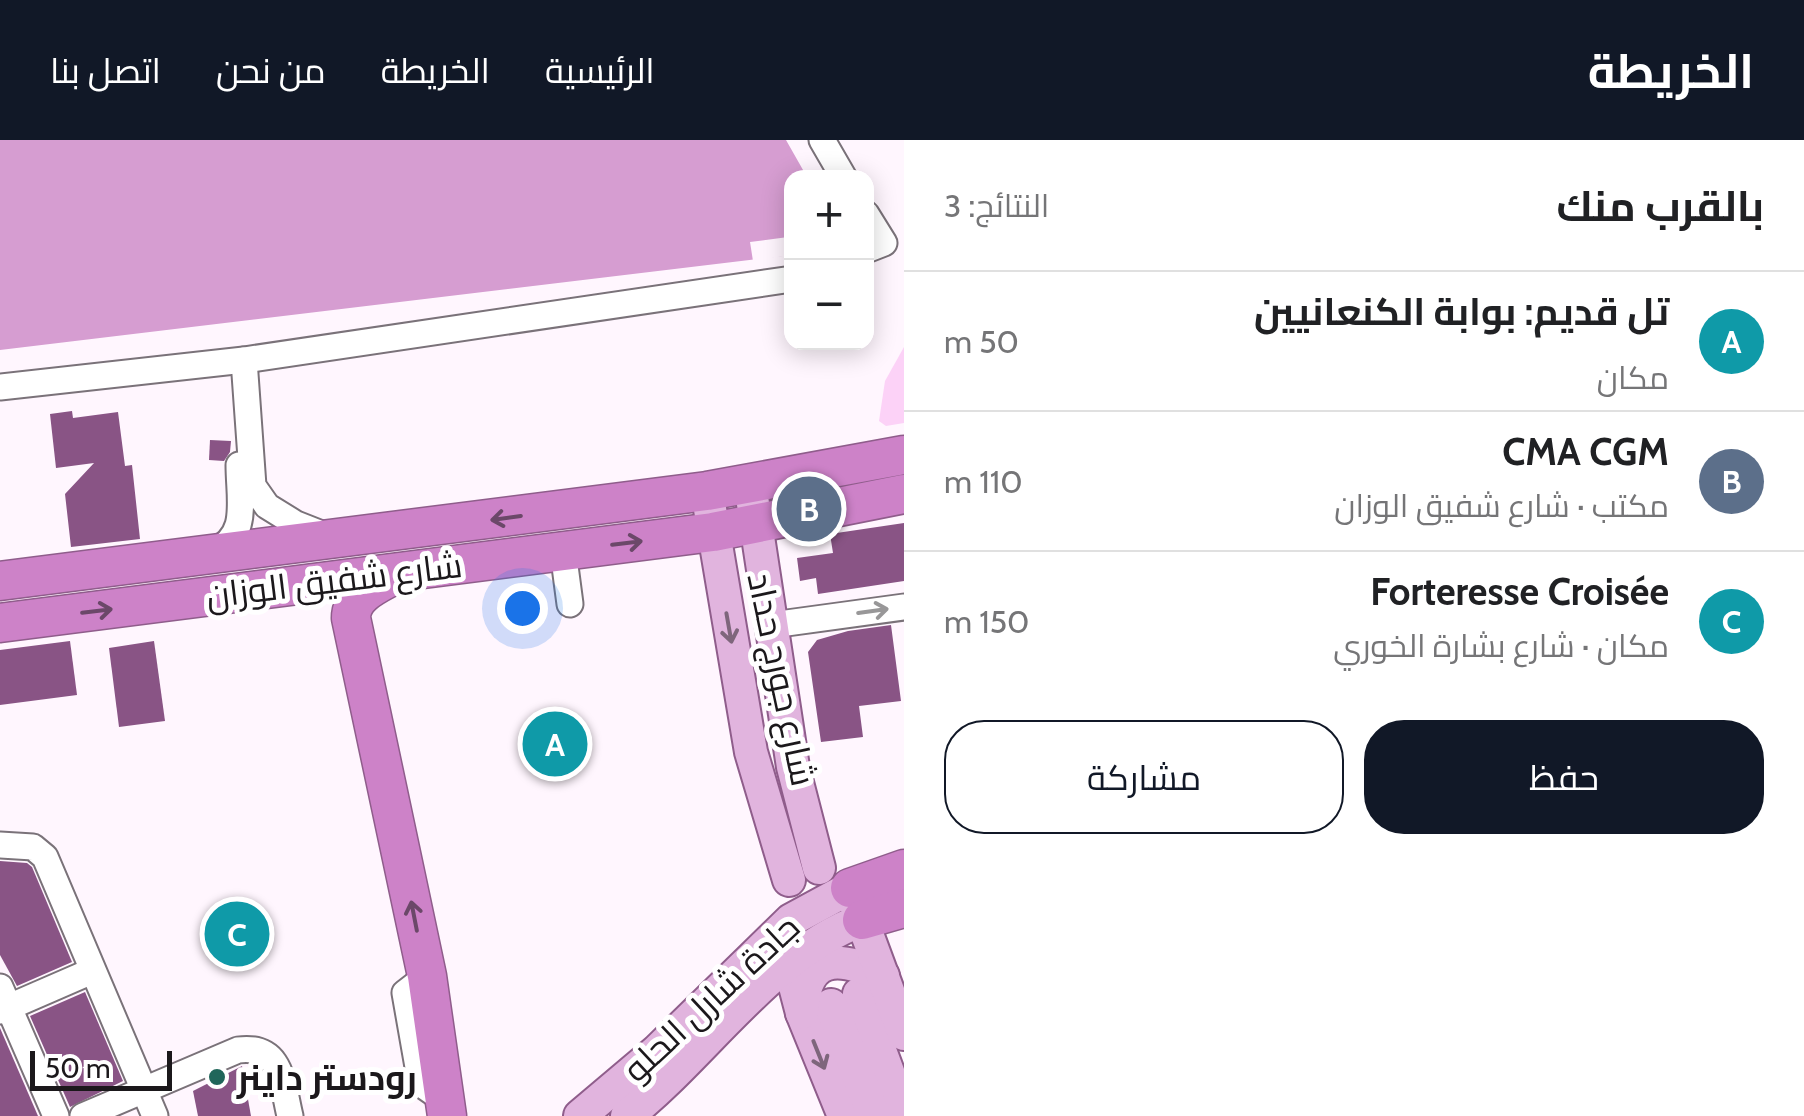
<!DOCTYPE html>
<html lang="ar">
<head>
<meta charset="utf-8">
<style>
  body { margin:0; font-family:Cabin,Cairo,sans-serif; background:#f6f6f6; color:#202124; direction:rtl }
  .controls { position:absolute; right:30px; top:30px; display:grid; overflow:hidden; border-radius:20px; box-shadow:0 5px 25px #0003 }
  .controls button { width:90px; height:90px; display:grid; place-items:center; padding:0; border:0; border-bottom:2px solid #e0e0e0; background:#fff; color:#202124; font:50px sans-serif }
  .scale { position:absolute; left:30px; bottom:25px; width:142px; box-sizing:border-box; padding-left:10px; border:5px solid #1b181b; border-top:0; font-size:28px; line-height:35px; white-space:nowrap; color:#1b181b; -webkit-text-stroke:8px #fff; paint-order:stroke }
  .you { position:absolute; left:522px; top:468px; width:35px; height:35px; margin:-25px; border:8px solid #fff; border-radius:50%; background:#1a73e8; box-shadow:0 0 0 15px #1a73e833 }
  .badge { display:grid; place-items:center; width:65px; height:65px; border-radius:50%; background:#111827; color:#fff; font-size:32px; font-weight:700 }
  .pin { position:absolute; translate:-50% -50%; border:5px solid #fff; box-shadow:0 2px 10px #0006 }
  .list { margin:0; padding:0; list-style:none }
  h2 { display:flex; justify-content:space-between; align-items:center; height:130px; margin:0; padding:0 40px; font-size:42px }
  h2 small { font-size:32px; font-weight:400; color:#757577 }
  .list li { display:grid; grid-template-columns:65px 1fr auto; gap:30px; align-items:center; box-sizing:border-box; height:140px; padding:0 40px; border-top:2px solid #e0e0e0 }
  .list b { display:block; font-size:38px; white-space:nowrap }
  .list p { margin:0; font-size:32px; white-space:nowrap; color:#757577 }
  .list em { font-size:32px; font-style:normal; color:#757577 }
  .actions { display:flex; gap:20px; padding:30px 40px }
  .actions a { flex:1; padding:22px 0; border:2px solid #111827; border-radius:40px; text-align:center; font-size:35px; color:#111827 }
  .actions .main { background:#111827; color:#fff }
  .map { position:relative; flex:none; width:904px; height:976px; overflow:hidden; direction:ltr }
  header { display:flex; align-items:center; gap:60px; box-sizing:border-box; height:140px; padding:0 50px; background:#111827; color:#fff }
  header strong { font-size:48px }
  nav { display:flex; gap:55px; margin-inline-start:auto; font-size:35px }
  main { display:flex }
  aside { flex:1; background:#fff }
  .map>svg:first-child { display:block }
  .green { fill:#fcd2f7 }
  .water { fill:#d69dd1 }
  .pier { fill:#fff6fe }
  .building { fill:#895485 }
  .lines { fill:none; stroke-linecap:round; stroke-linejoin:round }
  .minor-casing { stroke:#7a7279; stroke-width:29 }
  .major-casing { stroke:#8f5d8b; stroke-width:36 }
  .highway-casing { stroke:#8f5d8b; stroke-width:41 }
  .minor { stroke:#fff; stroke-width:25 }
  .major { stroke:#e1b4de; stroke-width:32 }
  .highway { stroke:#cd82c8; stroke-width:38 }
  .oneway { stroke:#6b4869 }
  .oneway2 { stroke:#989798 }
  .oneway3 { stroke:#7e667c }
  .poi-dot { fill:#20665a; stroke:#fff; stroke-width:4 }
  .labels { text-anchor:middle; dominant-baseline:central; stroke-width:10; stroke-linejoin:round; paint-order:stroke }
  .street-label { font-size:35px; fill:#1b181b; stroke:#fff }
  .poi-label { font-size:35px; font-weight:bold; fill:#1b181b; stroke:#fff; text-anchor:start }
</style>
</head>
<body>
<header>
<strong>الخريطة</strong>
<nav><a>الرئيسية</a><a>الخريطة</a><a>من نحن</a><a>اتصل بنا</a></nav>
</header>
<main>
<aside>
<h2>بالقرب منك<small>النتائج: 3</small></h2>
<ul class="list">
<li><span class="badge" style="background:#0f9aa8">A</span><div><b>تل قديم: بوابة الكنعانيين</b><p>مكان</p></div><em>50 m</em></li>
<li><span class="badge" style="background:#5c6f8a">B</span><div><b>CMA CGM</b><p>مكتب · شارع شفيق الوزان</p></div><em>110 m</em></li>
<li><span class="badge" style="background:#0f9aa8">C</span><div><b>Forteresse Croisée</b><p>مكان · شارع بشارة الخوري</p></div><em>150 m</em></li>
</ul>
<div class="actions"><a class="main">حفظ</a><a>مشاركة</a></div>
</aside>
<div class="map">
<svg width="904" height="976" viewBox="0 0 904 976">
  <rect width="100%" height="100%" fill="#fff6fe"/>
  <path class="green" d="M904 207V283L886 286 879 281 885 241Z"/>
  <path class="water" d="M0 0H786L807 37 792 38 791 115 0 210Z"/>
  <path class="pier" d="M788 97 791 115 753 121 750 102Z"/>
  <g class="building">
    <path d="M72 271 73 278 118 272 125 326 132 325 140 399 71 407 65 354 94 323 56 328 50 274Z"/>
    <path d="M210 300 231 301 230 312 224 321 209 320Z"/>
    <path d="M904 383V441L818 454 816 438 800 441 797 418 833 413 830 394Z"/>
    <path d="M891 485 901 561 859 566 863 597 821 602 808 512 817 500 848 491Z"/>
    <path d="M70 501 77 555 0 565V510Z"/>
    <path d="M154 501 165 581 119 587 109 508Z"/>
    <path d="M0 721 27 723 32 727 72 822 17 846 0 815Z"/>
    <path d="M85 852 123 941 70 967 30 876Z"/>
    <path d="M0 888 38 976H0Z"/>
    <path d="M242 926 251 976H198L193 951Z"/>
  </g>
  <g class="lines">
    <defs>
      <g id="minor">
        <path d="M822 0 844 38"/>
        <path d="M866 74 884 103 866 110"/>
        <path d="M244 220 253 346 267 366 296 384 329 397"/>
        <path d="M0 247 244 220 792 139"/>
        <path d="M563 411 570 464"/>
        <path d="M213 412C250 396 239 361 239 325"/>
        <path d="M772 485 904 467"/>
        <path d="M0 705 33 707 45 717 155 976"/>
        <path d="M427 836 405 853 421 944 444 960"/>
        <path d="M0 847 56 976"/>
        <path d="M0 871 92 831"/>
        <path d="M83 976 238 910C282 904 282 943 290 976"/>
      </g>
      <g id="major">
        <path d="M750 344 793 627 819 728"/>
        <path d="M710 369 751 612 789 740"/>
        <path d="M785 808 802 873 844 976"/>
        <path d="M859 854 904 975"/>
        <path d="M831 865 874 976"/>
        <path d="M802 873C805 813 838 815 883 836"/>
        <path d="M580 976 657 911 791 780 850 748 904 894"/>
        <path d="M627 976C706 914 768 815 862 780"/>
      </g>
      <g id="highway">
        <path d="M394 435C376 445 351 455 351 478L427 836 447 976"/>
        <path d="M0 441 707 351 904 315"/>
        <path d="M0 483 713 392 904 354"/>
        <path d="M850 748 904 729"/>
        <path d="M862 780 904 768"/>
      </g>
    </defs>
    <use href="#minor" class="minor-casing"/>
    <use href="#major" class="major-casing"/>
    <use href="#highway" class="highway-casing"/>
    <use href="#minor" class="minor"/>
    <use href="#major" class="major"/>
    <use href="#highway" class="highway"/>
  </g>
  <defs><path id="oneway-shaft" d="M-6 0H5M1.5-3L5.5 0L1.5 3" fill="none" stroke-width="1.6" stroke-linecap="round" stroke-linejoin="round" transform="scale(2.5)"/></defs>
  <g class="oneway">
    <use href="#oneway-shaft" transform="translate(506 378) rotate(172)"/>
    <use href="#oneway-shaft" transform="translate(627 403) rotate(-7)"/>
    <use href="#oneway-shaft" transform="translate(97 471) rotate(-7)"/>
    <use href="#oneway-shaft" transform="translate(414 776) rotate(-101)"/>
  </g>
  <use class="oneway2" href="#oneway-shaft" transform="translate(873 471) rotate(-8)"/>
  <g class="oneway3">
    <use href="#oneway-shaft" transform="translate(729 488) rotate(80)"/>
    <use href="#oneway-shaft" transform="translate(819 915) rotate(68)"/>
  </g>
  <circle class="poi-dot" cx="217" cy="937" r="10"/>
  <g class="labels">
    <g class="street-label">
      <text transform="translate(334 440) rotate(-7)">شارع شفيق الوزان</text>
      <text transform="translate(782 539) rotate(78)">شارع جورج حداد</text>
      <text transform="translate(711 858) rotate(-43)">جادة شارل الحلو</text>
    </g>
    <g class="poi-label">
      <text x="237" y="937">رودستر داينر</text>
    </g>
  </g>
</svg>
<div class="controls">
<button>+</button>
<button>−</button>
</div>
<div class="scale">50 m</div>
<div class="you"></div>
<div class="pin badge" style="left:555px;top:604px;background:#0f9aa8">A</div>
<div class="pin badge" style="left:809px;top:369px;background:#5c6f8a">B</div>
<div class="pin badge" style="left:237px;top:794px;background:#0f9aa8">C</div>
</div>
</main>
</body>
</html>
